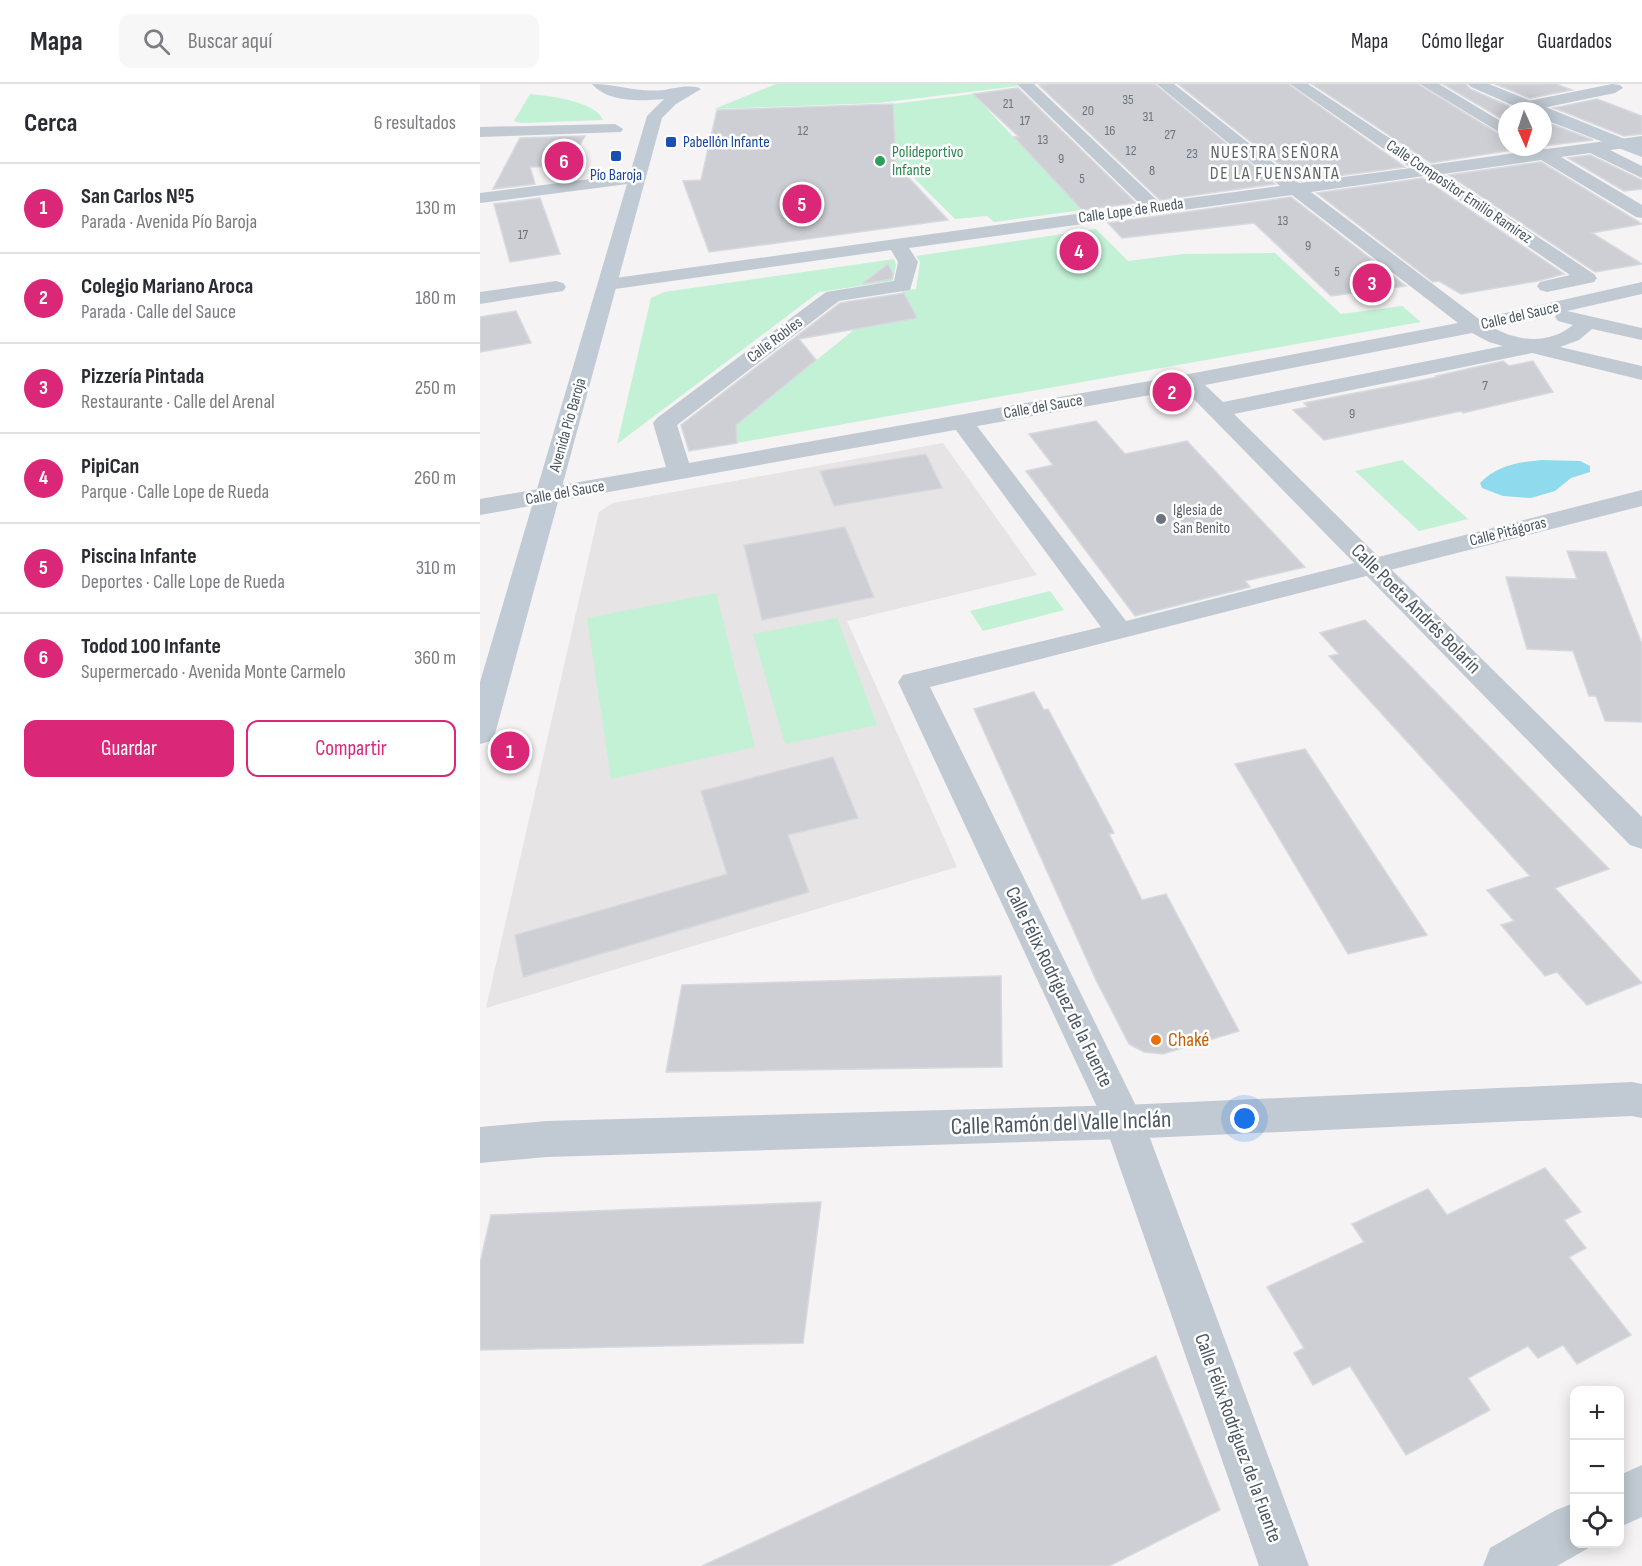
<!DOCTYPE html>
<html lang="es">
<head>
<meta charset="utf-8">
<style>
  body { margin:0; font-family:"Sofia Sans Condensed",sans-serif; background:#f7f7f7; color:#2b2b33 }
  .controls { position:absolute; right:18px; bottom:18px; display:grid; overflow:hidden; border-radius:12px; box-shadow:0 3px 15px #0003 }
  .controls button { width:54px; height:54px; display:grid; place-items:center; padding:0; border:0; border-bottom:2px solid #e1e1e2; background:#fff; color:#2b2b33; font:30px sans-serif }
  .compass { position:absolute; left:1018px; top:18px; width:54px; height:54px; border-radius:50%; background:#fff; box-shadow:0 3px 15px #0003; rotate:177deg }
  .you { position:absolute; left:765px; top:1035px; width:21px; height:21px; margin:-15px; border:4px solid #fff; border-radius:50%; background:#1a73e8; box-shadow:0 0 0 9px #1a73e833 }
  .badge { display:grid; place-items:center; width:39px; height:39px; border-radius:50%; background:#db2777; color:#fff; font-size:20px; font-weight:700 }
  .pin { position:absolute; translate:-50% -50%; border:3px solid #fff; box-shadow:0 2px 6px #0006 }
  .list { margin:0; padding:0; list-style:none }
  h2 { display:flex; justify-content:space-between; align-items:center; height:78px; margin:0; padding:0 24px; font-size:26px }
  h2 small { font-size:20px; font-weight:400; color:#7c7c81 }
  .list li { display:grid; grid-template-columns:39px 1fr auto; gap:18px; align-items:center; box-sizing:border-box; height:90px; padding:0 24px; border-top:2px solid #e1e1e2 }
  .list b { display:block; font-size:22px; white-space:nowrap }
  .list p { margin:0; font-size:20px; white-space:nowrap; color:#7c7c81 }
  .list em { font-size:20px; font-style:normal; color:#7c7c81 }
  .actions { display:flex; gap:12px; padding:18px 24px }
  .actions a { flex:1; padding:14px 0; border:2px solid #db2777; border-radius:12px; text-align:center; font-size:21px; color:#db2777 }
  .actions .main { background:#db2777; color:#fff }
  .icon { flex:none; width:33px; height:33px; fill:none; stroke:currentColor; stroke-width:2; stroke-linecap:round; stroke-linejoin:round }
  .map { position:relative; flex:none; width:1162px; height:1482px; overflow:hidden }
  header { display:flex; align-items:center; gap:36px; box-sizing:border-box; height:84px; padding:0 30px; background:#fff; border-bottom:2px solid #e1e1e2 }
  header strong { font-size:28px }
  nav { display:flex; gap:33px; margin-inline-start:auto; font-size:21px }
  .search { width:420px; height:54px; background:#f7f7f7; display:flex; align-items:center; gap:15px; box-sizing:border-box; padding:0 21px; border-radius:12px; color:#7c7c81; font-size:22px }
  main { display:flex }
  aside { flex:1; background:#fff }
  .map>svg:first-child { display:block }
  .education { fill:#e6e4e5 }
  .green { fill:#c3f1d5 }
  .water { fill:#90daee }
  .building { fill:#cdcfd5; stroke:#d7d9de; stroke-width:1.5 }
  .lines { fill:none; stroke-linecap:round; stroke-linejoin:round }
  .pedestrian { fill:#c1cad2; fill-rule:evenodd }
  .minor { fill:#c1cad2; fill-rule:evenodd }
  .tertiary { fill:#c1cad2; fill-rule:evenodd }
  .secondary { fill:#c1cbd6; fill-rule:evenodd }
  .transit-dot { fill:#1a4fb4; stroke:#fff; stroke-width:2 }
  .leisure-dot { fill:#2e9e5b; stroke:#fff; stroke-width:2 }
  .worship-dot { fill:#6b7280; stroke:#fff; stroke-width:2 }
  .food-dot { fill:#e8710a; stroke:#fff; stroke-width:2 }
  .labels { text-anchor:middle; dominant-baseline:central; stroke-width:5; stroke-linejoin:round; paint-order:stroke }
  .far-number-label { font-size:14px; fill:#6b747e }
  .far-transit-label { font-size:16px; fill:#164399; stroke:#fff; text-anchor:start }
  .far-leisure-label { font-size:16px; fill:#27864d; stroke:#fff; text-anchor:start }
  .far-street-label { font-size:16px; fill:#4a5661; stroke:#fff }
  .far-worship-label { font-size:16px; fill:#5b616d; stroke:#fff; text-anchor:start }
  .far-neighbourhood-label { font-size:18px; letter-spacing:1.5px; fill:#5f6368; stroke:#fff }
  .street-label { font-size:20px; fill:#4a5661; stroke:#fff }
  .food-label { font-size:20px; fill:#c56008; stroke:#fff; text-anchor:start }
  .near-street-label { font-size:24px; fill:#4a5661; stroke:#fff }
</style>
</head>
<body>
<header>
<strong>Mapa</strong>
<div class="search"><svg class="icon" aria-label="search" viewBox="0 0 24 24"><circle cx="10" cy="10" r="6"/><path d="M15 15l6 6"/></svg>Buscar aquí</div>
<nav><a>Mapa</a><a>Cómo llegar</a><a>Guardados</a></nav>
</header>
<main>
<aside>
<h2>Cerca<small>6 resultados</small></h2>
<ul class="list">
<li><span class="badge">1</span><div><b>San Carlos Nº5</b><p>Parada · Avenida Pío Baroja</p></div><em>130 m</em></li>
<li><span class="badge">2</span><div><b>Colegio Mariano Aroca</b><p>Parada · Calle del Sauce</p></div><em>180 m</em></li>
<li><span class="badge">3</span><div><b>Pizzería Pintada</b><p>Restaurante · Calle del Arenal</p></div><em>250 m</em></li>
<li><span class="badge">4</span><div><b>PipiCan</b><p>Parque · Calle Lope de Rueda</p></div><em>260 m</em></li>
<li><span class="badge">5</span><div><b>Piscina Infante</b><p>Deportes · Calle Lope de Rueda</p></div><em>310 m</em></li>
<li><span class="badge">6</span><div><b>Todod 100 Infante</b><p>Supermercado · Avenida Monte Carmelo</p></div><em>360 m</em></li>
</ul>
<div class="actions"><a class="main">Guardar</a><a>Compartir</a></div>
</aside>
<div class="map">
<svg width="1162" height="1482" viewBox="0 0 1162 1482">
  <rect width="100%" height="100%" fill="#f5f3f3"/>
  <path class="education" d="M463 359 557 491 367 537 477 783 6 924 119 428 133 419Z"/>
  <g class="green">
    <path d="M296 0H536L539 2 398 19 234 25Z"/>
    <path d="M50 10C70 12 115 17 123 36L41 39 34 37Z"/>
    <path d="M493 10 602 126 514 138 507 132 475 135 427 87 242 96 244 72H226L237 26 413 20Z"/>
    <path d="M616 145 648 177 703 170 795 169 861 230 922 222 941 238 257 359 256 341 375 245 437 234 422 207 436 205 440 178 436 172Z"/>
    <path d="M414 175 416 181 413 197 339 208 137 360 171 214 184 208Z"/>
    <path d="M922 376 988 435 939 447 875 387Z"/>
    <path d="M570 507 584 526 503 547 490 527Z"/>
    <path d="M236 509 275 663 131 695 107 534Z"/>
    <path d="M357 534 397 641 305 660 273 550Z"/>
  </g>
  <path class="water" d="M1062 376 1100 377 1110 382V388L1091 394 1075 407 1051 414 1023 412 1002 404 1000 399C1017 381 1039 378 1062 376Z"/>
  <g class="building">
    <path d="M569 0H675L795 100 680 116 559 1Z"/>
    <path d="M698 0H808L925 83 820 97Z"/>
    <path d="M832 0H938L1027 55V63H1051L951 79Z"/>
    <path d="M963 0H986L990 5 1040 27H1027V38Z"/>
    <path d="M1015 0H1076L1092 6 1050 14Z"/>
    <path d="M538 4 656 119 602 126 534 53H539L493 10Z"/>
    <path d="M1117 15 1162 32V50L1144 52 1074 24Z"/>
    <path d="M413 20 416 80 468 136 229 168 203 97 221 96 237 26Z"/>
    <path d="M1063 37 1113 56 1063 62Z"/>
    <path d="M105 52 88 82 50 83 55 100 13 105 40 54Z"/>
    <path d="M1110 71 1162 96V105L1144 107 1088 74Z"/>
    <path d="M1061 78 1162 140 1112 149 1162 180 1115 188 969 91Z"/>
    <path d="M943 94 1084 190 1058 197 981 210 959 197 953 198 837 109Z"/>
    <path d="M811 113 926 202 851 212 774 139 642 154 628 139Z"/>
    <path d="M60 114 80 170 30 178 14 120Z"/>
    <path d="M408 180 413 190 412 195 382 200Z"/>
    <path d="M424 209 437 234 319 255 336 276 256 341 257 359 209 367 201 341 360 219Z"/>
    <path d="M36 227 51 259 0 268V233Z"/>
    <path d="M1023 277 1029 282 1053 277 1073 308 983 329 981 327 844 356 813 326 828 323 824 319 958 293 956 292Z"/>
    <path d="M616 337 645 370 707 357 825 483 765 497 770 503 655 532 546 387 573 381 549 350Z"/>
    <path d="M446 370 462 404 354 422 340 387Z"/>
    <path d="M365 443 394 513 282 536 264 461Z"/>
    <path d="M1087 467 1126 468 1162 560V638L1125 637 1116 612H1109L1093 567 1047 565 1026 493 1097 495Z"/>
    <path d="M885 536 1129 785 1075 804 1162 899 1107 921 1077 888 1065 892 1021 841 1034 837 1007 806 1050 792 849 572 859 570 840 549Z"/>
    <path d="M554 608 564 626 568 625 634 749 629 750 662 816 686 810 759 947 683 970 664 968 649 960 616 896 494 625Z"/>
    <path d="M825 665 922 813 947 851 868 870 755 680Z"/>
    <path d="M353 673 378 734 308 751 329 808 43 893 35 851 247 790 221 707Z"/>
    <path d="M521 892 522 983 186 988 202 901Z"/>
    <path d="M1065 1084 1101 1128 1084 1136 1106 1164 1089 1173 1151 1251 1097 1280 1083 1261 1058 1274 1048 1262 988 1294 1010 1326 926 1371 870 1282 833 1301 814 1269 824 1264 787 1203 884 1158 872 1140 948 1105 967 1131Z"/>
    <path d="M341 1118 323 1259 0 1266V1179L11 1131Z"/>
    <path d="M676 1272 740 1426 629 1482H222Z"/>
  </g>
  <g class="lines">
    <g class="pedestrian">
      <path d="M1132 0 1140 1 1143 4 1135 9 1048 27 1040 22 1048 17Z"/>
      <path d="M135 40 143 45 141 48 0 53V43Z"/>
      <path d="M76 197 83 199 86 203 83 207 0 220V208Z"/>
      <path d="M482 331 490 333 646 537 1162 406V422L450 603 664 1038 829 1482H779L624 1038 418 598 423 591 621 543 470 338 474 333Z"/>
    </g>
    <g class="minor">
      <path d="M537 0H554L679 118 800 102 677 0H694L819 99 931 84 810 0H828L950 81 1050 67 1054 63 1067 65 1162 52V62L1130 66 1162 82V94L1110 69 1081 73 1162 121V134L1156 133 1061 76 963 90 1114 190 1117 194 1114 198 1067 208 1060 206 1057 202 1060 198 1090 191 944 92 831 108 999 235 1162 198V210L1087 227 1162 244V256L1112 245 1099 256 1080 263 1162 282V296L1052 269 754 330 1162 733V765L1150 761 704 305 0 431V415L186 383 173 339 177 334 346 208 414 197 418 178 411 166 128 206 121 204 118 200 121 196 661 121ZM812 111 978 239 709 290 209 379 197 341 359 217 430 206 438 178 429 164ZM1077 229 1075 233 1078 237 1093 241C1070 260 1039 258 1014 244ZM992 249 1009 258 1023 262 743 318 725 301Z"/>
      <path d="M940 0H959L1027 41V53Z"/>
      <path d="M157 89 163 90 166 94 163 98 0 119V109Z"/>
      <path d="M1152 998 1162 1000V1034L1152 1032 644 1055 67 1073 0 1079V1043L67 1037 644 1021Z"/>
    </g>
    <g class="tertiary">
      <path d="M1162 1381V1433L1140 1443V1391Z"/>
      <path d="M1094 1419V1460H1113L1112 1462 1077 1482H1003L1010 1464 1076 1426Z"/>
    </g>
    <g class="secondary">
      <path d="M112 0C138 0 156 9 184 6 195 4 213 0 221 5L196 20 182 34 15 650 11 657 0 660V598L167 32 184 15C162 17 128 19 112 0Z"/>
      <path d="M988 0H1009L1162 62V73L1063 35V27H1046L991 3Z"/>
    </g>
  </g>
  <g class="transit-dot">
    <rect x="185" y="52" width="12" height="12" rx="3"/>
    <rect x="130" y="66" width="12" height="12" rx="3"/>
  </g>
  <circle class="leisure-dot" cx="400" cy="77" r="6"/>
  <circle class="worship-dot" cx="681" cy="435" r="6"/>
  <circle class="food-dot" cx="676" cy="956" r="6"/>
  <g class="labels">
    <g class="far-number-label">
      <text x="648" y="15">35</text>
      <text x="528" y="19">21</text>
      <text x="608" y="26">20</text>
      <text x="668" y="32">31</text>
      <text x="545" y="36">17</text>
      <text x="323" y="46">12</text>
      <text x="630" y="46">16</text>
      <text x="690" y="50">27</text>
      <text x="563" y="55">13</text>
      <text x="651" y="66">12</text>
      <text x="712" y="69">23</text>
      <text x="581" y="74">9</text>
      <text x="672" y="86">8</text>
      <text x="602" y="94">5</text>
      <text x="803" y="136">13</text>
      <text x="43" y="150">17</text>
      <text x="828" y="161">9</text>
      <text x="857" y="187">5</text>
      <text x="1005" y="301">7</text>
      <text x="872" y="329">9</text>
    </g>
    <g class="far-transit-label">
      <text x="203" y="58">Pabellón Infante</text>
      <text x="136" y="91" text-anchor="middle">Pío Baroja</text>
    </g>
    <g class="far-leisure-label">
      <text x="412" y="68">Polideportivo<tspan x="412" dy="18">Infante</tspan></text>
    </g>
    <g class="far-street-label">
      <text transform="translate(979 108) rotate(34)">Calle Compositor Emilio Ramírez</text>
      <text transform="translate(651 127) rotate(-8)">Calle Lope de Rueda</text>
      <text transform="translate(1040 232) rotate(-13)">Calle del Sauce</text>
      <text transform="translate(295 256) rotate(-37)">Calle Robles</text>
      <text transform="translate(563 323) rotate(-10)">Calle del Sauce</text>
      <text transform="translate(88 341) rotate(-74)">Avenida Pío Baroja</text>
      <text transform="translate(85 409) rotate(-10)">Calle del Sauce</text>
      <text transform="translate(1028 448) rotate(-14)">Calle Pitágoras</text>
    </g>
    <g class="far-worship-label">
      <text x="693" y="426">Iglesia de<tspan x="693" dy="18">San Benito</tspan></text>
    </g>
    <g class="far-neighbourhood-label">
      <text x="795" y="68">NUESTRA SEÑORA<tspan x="795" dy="21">DE LA FUENSANTA</tspan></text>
    </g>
    <g class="street-label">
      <text transform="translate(936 525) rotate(45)">Calle Poeta Andrés Bolarín</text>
      <text transform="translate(579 903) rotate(64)">Calle Félix Rodríguez de la Fuente</text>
      <text transform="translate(758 1354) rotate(70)">Calle Félix Rodríguez de la Fuente</text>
    </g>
    <g class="food-label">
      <text x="688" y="956">Chaké</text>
    </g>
    <g class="near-street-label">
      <text transform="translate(581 1039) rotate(-2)">Calle Ramón del Valle Inclán</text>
    </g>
  </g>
</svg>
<div class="controls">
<button>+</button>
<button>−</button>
<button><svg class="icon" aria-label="locate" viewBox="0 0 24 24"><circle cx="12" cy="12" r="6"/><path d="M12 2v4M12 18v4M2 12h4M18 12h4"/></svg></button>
</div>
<svg class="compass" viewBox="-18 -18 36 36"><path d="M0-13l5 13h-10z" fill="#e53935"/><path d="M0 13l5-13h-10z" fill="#7c7c81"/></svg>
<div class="you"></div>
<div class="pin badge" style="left:30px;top:667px">1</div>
<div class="pin badge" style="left:692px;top:308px">2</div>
<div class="pin badge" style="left:892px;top:199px">3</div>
<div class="pin badge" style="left:599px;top:167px">4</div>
<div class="pin badge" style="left:322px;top:120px">5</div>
<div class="pin badge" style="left:84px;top:77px">6</div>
</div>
</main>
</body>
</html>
